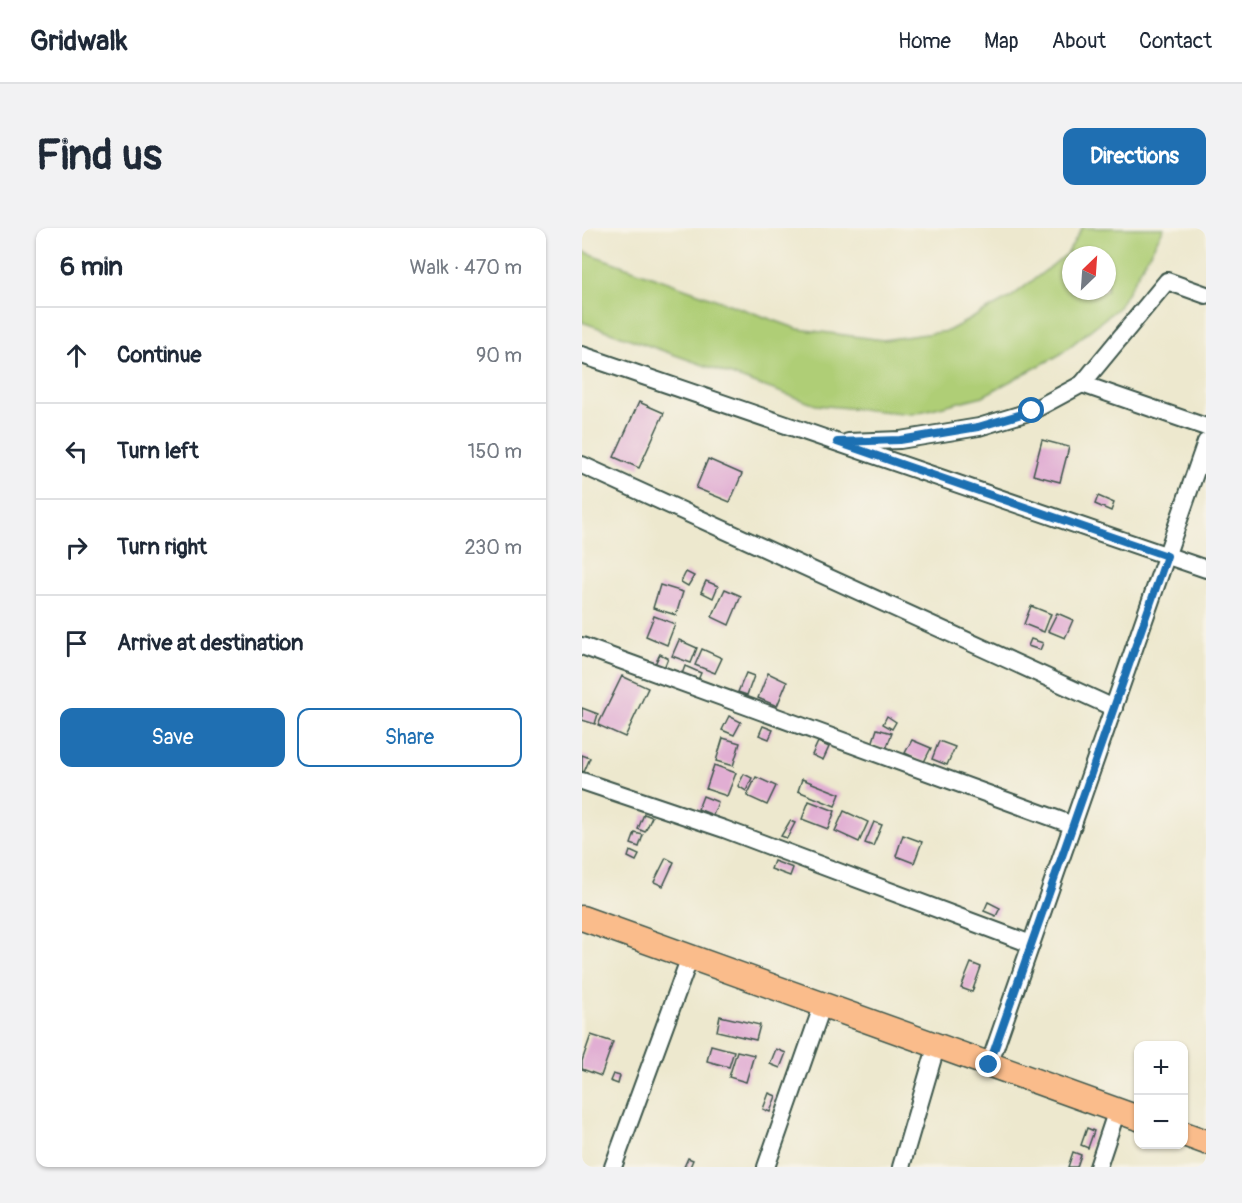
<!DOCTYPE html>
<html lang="en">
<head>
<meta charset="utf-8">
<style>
  body { margin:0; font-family:Pangolin,sans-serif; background:#f2f2f3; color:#1f2937 }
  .controls { position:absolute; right:18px; bottom:18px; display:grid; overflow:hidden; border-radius:12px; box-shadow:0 2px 4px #0004 }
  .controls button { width:54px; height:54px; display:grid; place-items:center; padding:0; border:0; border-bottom:2px solid #e0e1e3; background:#fff; color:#1f2937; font:30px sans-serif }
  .compass { position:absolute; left:480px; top:18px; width:54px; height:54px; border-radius:50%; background:#fff; box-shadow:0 2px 4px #0004; rotate:25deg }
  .stop { position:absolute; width:18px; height:18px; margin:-14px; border:4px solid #1f6fb2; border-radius:50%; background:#fff }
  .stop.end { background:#1f6fb2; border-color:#fff; box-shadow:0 2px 6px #0008 }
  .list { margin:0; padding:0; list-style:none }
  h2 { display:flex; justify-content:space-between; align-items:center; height:78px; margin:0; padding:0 24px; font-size:26px }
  h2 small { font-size:20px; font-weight:400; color:#747a83 }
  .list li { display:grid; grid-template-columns:39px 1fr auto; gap:18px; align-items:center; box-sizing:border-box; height:96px; padding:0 24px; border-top:2px solid #e0e1e3 }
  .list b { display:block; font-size:22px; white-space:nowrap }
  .list em { font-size:20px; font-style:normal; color:#747a83 }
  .actions { display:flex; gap:12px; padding:18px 24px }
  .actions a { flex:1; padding:14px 0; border:2px solid #1f6fb2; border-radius:12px; text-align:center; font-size:21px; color:#1f6fb2 }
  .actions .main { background:#1f6fb2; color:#fff }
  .icon { flex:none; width:33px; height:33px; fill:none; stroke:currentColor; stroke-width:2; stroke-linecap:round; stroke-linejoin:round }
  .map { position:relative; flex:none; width:624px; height:939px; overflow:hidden; border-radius:12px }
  header { display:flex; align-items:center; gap:36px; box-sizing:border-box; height:84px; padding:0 30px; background:#fff; border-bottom:2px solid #e0e1e3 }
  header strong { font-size:28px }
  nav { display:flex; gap:33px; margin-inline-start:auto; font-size:21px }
  .intro { display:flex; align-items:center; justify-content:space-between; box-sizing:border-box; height:144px; padding:0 36px }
  h1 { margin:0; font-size:42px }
  .button { padding:15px 27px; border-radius:12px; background:#1f6fb2; color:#fff; font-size:21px; font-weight:700 }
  main { display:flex; gap:36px; padding:0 36px }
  aside { flex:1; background:#fff; border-radius:12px; box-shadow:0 2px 4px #0004 }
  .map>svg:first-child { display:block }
  .grass { fill:#afce76; stroke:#678655; stroke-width:1.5; fill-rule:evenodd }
  .building { fill:#e1aed3 }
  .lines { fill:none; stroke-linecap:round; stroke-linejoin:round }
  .minor-casing { stroke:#3e574b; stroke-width:20 }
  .highway-casing { stroke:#3e574b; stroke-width:27 }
  .minor { stroke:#fff; stroke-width:16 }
  .highway { stroke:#fabc8b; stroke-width:24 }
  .route { stroke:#1f6fb2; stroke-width:8 }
</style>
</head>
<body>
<header>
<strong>Gridwalk</strong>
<nav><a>Home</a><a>Map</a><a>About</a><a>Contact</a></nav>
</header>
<div class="intro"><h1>Find us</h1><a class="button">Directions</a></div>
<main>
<aside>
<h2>6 min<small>Walk · 470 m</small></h2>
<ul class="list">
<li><svg class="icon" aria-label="ahead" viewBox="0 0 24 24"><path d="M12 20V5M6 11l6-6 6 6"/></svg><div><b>Continue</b></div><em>90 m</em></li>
<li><svg class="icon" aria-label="left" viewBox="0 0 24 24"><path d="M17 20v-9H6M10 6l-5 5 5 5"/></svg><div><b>Turn left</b></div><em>150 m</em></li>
<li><svg class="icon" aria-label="right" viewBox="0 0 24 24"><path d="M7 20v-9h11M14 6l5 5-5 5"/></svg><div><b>Turn right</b></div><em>230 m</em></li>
<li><svg class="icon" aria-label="arrive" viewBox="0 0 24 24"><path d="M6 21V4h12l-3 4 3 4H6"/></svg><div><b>Arrive at destination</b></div></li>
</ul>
<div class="actions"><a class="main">Save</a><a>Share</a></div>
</aside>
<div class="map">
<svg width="624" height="939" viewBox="0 0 624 939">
  <rect width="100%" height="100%" fill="#f7f3e8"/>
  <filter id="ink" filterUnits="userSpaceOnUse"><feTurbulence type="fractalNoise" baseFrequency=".0167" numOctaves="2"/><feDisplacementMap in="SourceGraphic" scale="12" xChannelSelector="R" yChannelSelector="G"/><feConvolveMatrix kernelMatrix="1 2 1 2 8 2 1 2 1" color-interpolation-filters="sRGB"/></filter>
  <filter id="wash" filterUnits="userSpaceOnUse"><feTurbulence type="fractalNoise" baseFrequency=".008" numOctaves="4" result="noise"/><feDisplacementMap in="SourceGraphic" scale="24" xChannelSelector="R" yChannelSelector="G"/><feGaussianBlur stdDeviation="1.35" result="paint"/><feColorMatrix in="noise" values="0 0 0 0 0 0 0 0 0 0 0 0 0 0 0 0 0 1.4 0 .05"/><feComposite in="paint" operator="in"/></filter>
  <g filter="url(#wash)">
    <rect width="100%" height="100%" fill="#ede8ce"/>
    <path class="grass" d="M500 0H582L537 79 477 127 401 168 330 186 234 177 0 94V23L216 101 301 112 366 103 429 69 485 26ZM489 27H525V63H489Z"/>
    <g id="blocks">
      <g class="building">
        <path d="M57 174 82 185 57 240 32 229Z"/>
        <path d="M460 212 487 219 478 254 451 247Z"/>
        <path d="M126 231 160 246 148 274 114 260Z"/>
        <path d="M516 268 532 275 529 283 513 276Z"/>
        <path d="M104 344 112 348 106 358 99 354Z"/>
        <path d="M124 353 136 358 131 370 119 364Z"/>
        <path d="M78 357 101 364 94 387 71 380Z"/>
        <path d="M143 361 159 368 147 397 130 389Z"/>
        <path d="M449 378 469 386 462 404 442 396Z"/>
        <path d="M475 385 491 392 483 410 466 403Z"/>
        <path d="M72 388 93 396 85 417 64 408Z"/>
        <path d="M449 411 461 415 458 422 446 418Z"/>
        <path d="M97 412 115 420 109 435 90 428Z"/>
        <path d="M120 421 140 430 133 445 113 437Z"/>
        <path d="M78 426 86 430 82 440 73 436Z"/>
        <path d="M103 438 119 445 116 452 100 446Z"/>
        <path d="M164 445 172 448 165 467 156 464Z"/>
        <path d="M186 445 205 454 195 478 176 470Z"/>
        <path d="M40 448 66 460 43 509 16 497Z"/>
        <path d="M0 480 16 486 13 496 0 492Z"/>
        <path d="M147 488 159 494 152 507 140 502Z"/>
        <path d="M305 488 314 494 310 501 301 496Z"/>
        <path d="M181 498 191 502 187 511 177 507Z"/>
        <path d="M295 501 310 505 304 521 290 516Z"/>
        <path d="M141 510 158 515 151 538 134 533Z"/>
        <path d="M330 512 349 520 342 534 323 525Z"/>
        <path d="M357 513 373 519 365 537 350 531Z"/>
        <path d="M236 514 247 519 241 532 230 527Z"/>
        <path d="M0 527 8 530 2 544 0 543Z"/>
        <path d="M132 537 154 545 145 568 124 561Z"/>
        <path d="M162 546 170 550 164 563 156 558Z"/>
        <path d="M174 549 194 558 185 577 165 568Z"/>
        <path d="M220 551 258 566 253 578 216 563Z"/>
        <path d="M121 568 136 574 131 587 116 581Z"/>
        <path d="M227 573 253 583 246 601 220 591Z"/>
        <path d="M262 583 286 594 277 614 253 603Z"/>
        <path d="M62 586 70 589 63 604 56 601Z"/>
        <path d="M208 593 213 595 205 610 199 608Z"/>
        <path d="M292 594 300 597 291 618 283 615Z"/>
        <path d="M53 605 61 607 57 619 49 616Z"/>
        <path d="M321 607 340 614 332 635 314 628Z"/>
        <path d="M48 623 57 627 54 633 46 629Z"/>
        <path d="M84 630 92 634 81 658 72 654Z"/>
        <path d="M192 633 211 640 208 648 189 641Z"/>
        <path d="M406 674 418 680 414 688 402 683Z"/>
        <path d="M389 735 399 739 390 764 379 760Z"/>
        <path d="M138 788 178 797 174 812 135 803Z"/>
        <path d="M9 807 31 814 19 848 0 841V833Z"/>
        <path d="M129 817 152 823 147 839 125 833Z"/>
        <path d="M194 821 204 825 198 840 188 836Z"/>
        <path d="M155 823 172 827 164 854 147 849Z"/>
        <path d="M31 846 38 848 36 856 28 853Z"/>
        <path d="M187 865 194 868 188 884 181 881Z"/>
        <path d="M505 900 512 903 506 920 499 917Z"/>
        <path d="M491 924 499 927 495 939H486Z"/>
        <path d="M106 930 111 932 108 939H102Z"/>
      </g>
    </g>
  </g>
  <g filter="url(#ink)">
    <use href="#blocks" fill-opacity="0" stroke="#3e574b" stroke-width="1.5"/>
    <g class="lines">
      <defs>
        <g id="minor">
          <path d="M0 127 624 341"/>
          <path d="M500 156 624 199"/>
          <path d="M266 214 318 212 397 199 450 183 500 156 585 53 624 67"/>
          <path d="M0 237 532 480"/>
          <path d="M0 418 491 597"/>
          <path d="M0 553 142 601 449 716"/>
          <path d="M407 837 624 214"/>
          <path d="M31 939 108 729"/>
          <path d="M184 939 241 776"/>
          <path d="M319 939 355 816"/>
          <path d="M516 939 535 882"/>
        </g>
        <g id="highway">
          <path d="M0 690 556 890"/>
          <path d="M602 906 624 914"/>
        </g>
      </defs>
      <use href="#minor" class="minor-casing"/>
      <use href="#highway" class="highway-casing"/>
      <use href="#minor" class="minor"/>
      <use href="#highway" class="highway"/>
    </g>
  </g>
  <g class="lines" filter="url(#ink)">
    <path class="route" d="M407 837 585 328 255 214 318 212 396 199 450 183"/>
  </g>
</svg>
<div class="controls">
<button>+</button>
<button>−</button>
</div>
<svg class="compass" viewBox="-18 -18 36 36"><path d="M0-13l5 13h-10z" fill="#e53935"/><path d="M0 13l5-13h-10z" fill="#747a83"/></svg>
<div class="stop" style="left:450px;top:183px"></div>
<div class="stop end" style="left:407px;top:837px"></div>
</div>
</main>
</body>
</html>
